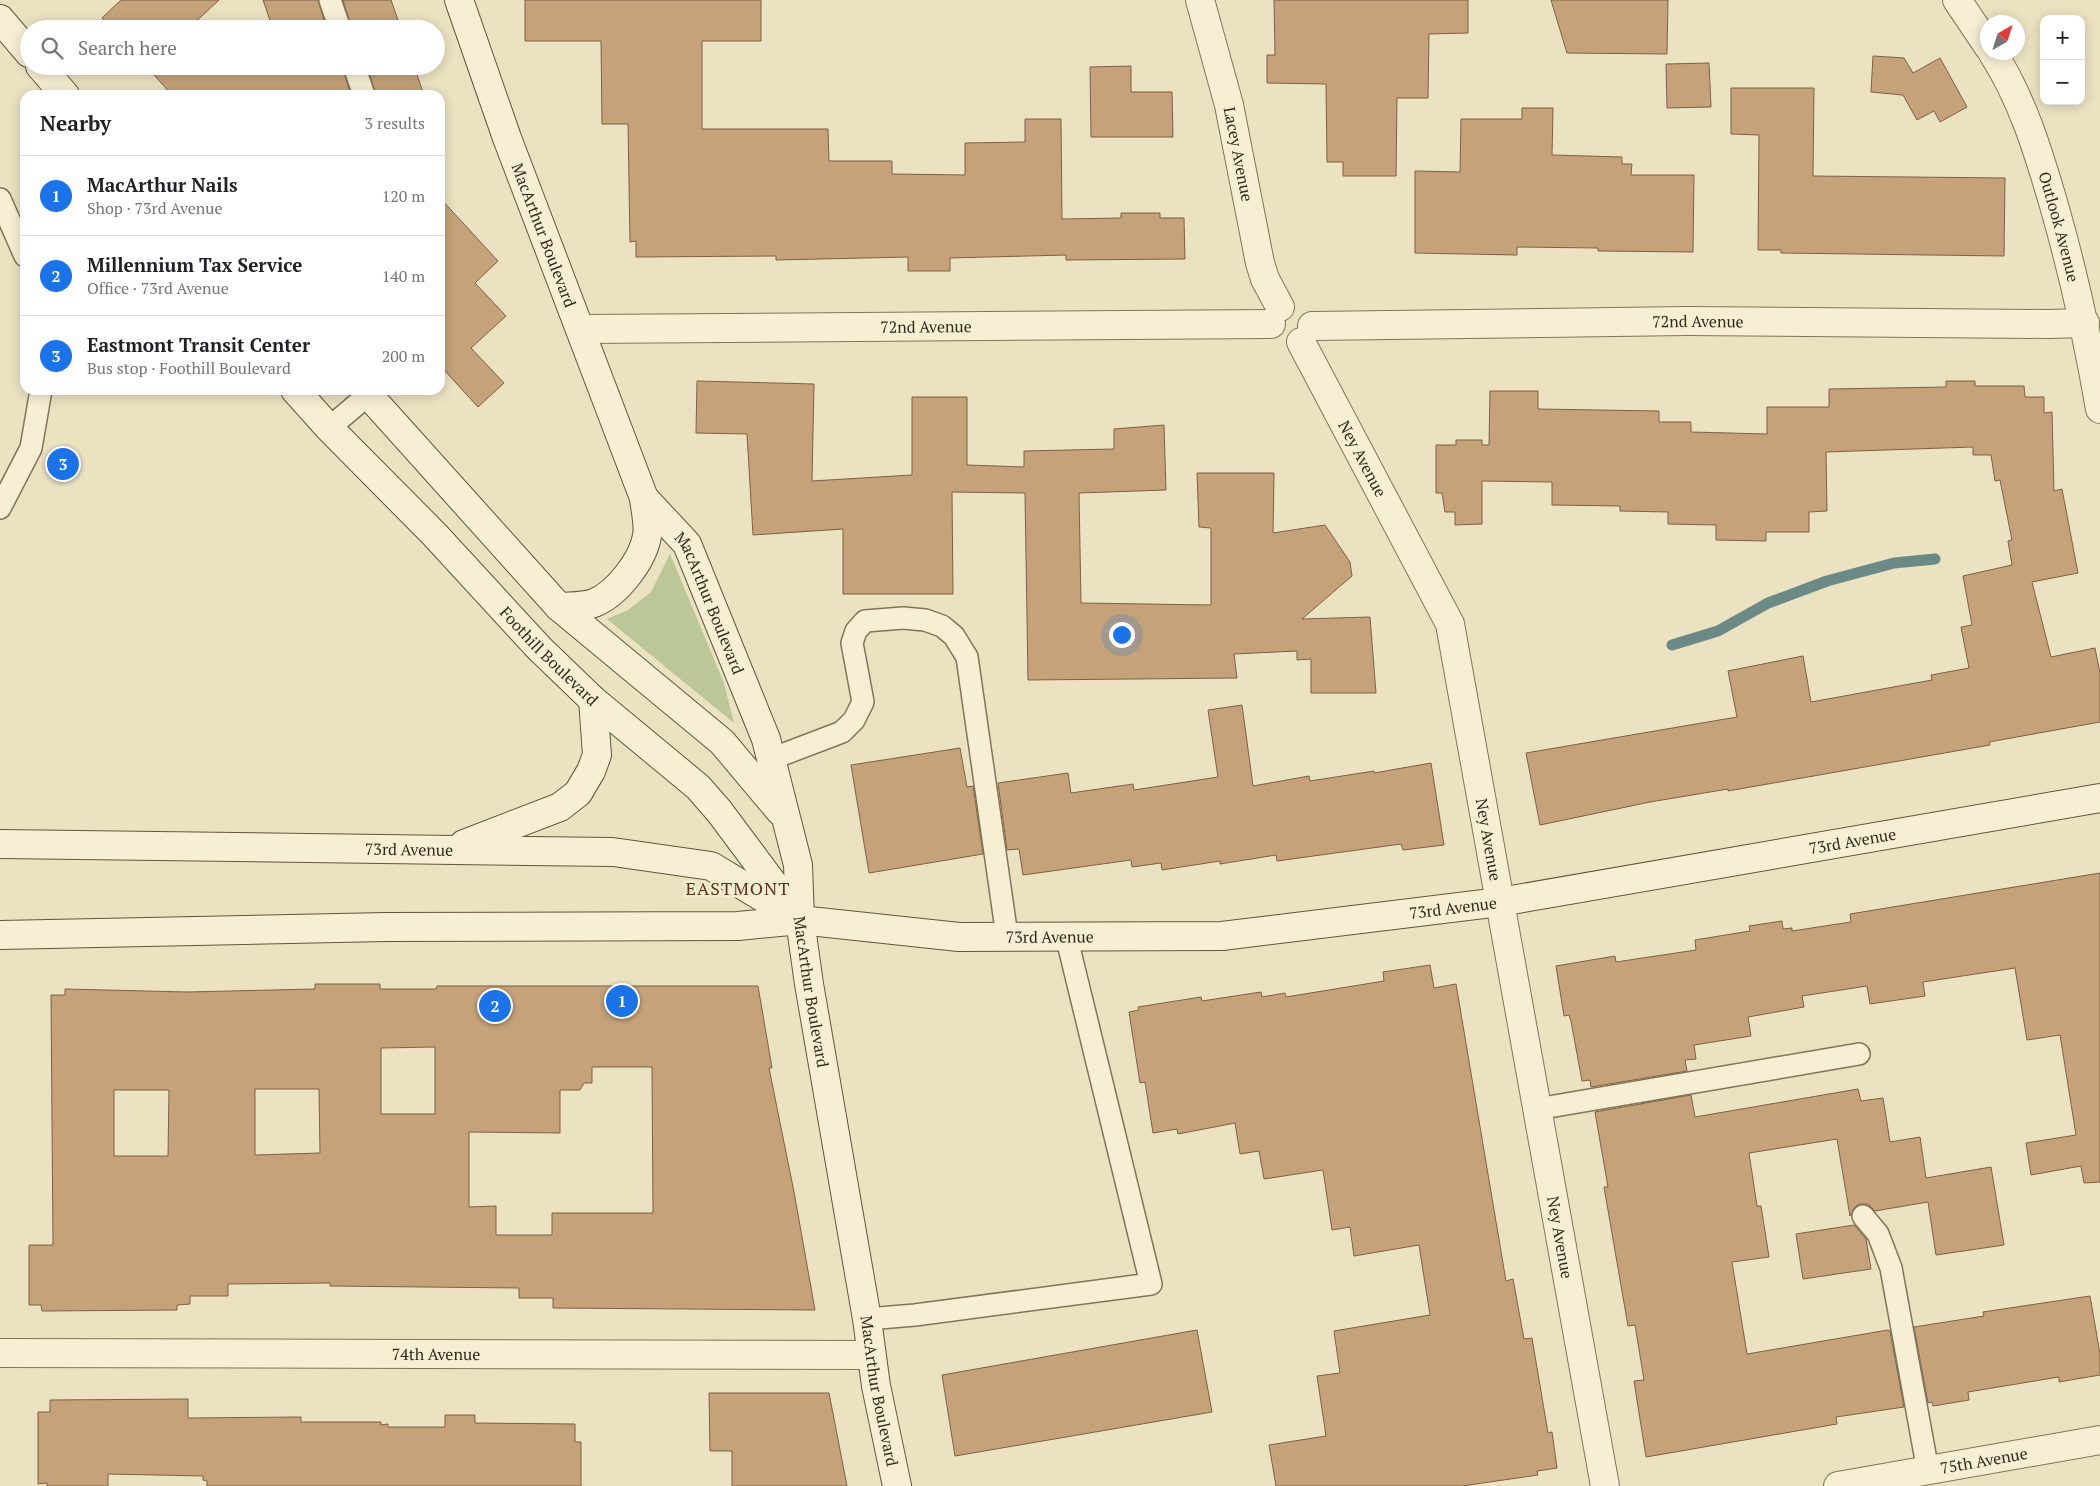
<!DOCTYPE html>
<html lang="en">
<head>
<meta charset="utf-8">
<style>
  body { margin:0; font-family:"PT Serif",serif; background:#f2f2f2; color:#202124 }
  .controls { position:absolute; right:15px; top:15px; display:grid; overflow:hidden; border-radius:10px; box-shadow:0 2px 12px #0003 }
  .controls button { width:45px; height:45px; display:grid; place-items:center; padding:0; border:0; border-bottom:1px solid #e0e0e0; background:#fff; color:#202124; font:25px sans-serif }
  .compass { position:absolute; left:1980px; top:15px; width:45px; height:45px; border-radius:50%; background:#fff; box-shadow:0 2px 12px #0003; rotate:39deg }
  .you { position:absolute; left:1121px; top:634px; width:18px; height:18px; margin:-12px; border:4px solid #fff; border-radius:50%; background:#1a73e8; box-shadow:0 0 0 8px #1a73e833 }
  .badge { display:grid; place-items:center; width:32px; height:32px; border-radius:50%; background:#1a73e8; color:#fff; font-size:16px; font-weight:700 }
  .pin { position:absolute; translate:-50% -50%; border:2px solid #fff; box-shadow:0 1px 5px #0006 }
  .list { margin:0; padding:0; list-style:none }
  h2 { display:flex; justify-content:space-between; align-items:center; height:65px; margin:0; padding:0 20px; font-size:21px }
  h2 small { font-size:16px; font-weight:400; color:#757577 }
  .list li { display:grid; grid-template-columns:32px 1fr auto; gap:15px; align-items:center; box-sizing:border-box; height:80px; padding:0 20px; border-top:1px solid #e0e0e0 }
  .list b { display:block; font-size:19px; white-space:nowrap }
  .list p { margin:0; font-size:16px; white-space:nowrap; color:#757577 }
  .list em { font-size:16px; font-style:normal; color:#757577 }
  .icon { flex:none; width:28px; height:28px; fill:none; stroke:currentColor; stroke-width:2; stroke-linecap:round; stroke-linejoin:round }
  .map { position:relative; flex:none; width:2100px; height:1486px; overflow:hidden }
  .search { position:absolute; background:#fff; box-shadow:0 2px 12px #0003; left:20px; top:20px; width:425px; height:55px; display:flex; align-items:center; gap:12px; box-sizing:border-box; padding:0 18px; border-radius:28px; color:#757577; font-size:19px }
  .panel { position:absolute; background:#fff; box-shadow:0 2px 12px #0003; left:20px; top:90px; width:425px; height:305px; border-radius:15px }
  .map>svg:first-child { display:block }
  .green { fill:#bbc796 }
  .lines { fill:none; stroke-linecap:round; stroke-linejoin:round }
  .stream { stroke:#6b8985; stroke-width:11 }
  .building { fill:#c5a279; stroke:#7f6142; fill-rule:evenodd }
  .lane-casing { stroke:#82745a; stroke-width:24 }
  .street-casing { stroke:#82745a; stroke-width:30 }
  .secondary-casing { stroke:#63553d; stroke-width:30 }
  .lane { stroke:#f6efd3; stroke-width:21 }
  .street { stroke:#f6efd3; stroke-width:28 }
  .secondary { stroke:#f6efd3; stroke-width:28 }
  .labels { text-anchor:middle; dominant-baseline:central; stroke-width:5; stroke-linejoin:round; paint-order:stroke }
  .street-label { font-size:16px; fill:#332a1d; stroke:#f2ecd0 }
  .neighbourhood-label { font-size:18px; letter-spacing:1px; fill:#5c3320; stroke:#f2ecd0 }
</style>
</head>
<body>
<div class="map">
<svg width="2100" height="1486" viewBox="0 0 2100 1486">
  <rect width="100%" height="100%" fill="#eae2c1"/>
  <path class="green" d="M670 554 724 683 734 723 607 619 628 610 651 592Z"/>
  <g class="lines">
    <path class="stream" d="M1672 645 1718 631 1768 603 1827 581 1894 563 1935 559"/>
  </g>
  <g class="building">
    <path d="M121 0H219L188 29H112L102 18Z"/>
    <path d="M263 0H318L327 29H273Z"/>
    <path d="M343 0H391L401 29H352Z"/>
    <path d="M525 0H761V41H702V129H828L829 161H892V174L965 175V143L1025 142V119H1061L1062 219 1121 218V213H1160V218H1184L1185 259 1066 260V255L950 258V271H908V257L776 260V256L636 257V241L630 242 628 124H602L601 41H525Z"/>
    <path d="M1274 0H1468V33L1429 34 1428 98H1397L1396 176H1343V162H1327L1326 84 1267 83V55H1275Z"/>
    <path d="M1551 0H1668L1667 54 1567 53Z"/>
    <path d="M1873 56 1904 58 1913 73 1940 58 1967 107 1940 122 1934 111 1917 120 1903 95 1871 92Z"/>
    <path d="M1709 63 1711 107 1667 108 1666 64Z"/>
    <path d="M146 66H342L351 95H172Z"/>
    <path d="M367 66H414L424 95H376Z"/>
    <path d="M1131 66V92H1172L1173 137H1091L1090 67Z"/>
    <path d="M1731 88H1814L1813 176 2005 178 2004 256 1781 253V250H1758L1759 135 1731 134Z"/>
    <path d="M1522 108H1553L1552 155 1622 157V164H1632L1631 175H1694L1693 252 1598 251V248L1517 247V255L1415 253V171L1460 172 1461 119H1522Z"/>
    <path d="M440 198 498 261 475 283 506 316 471 348 504 383 478 407 445 371 440 376Z"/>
    <path d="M697 381 814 384 812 481 912 475V397H967V465L1024 467V451L1114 449V429L1164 425 1166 490 1079 493 1081 603 1211 605V528L1199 527 1197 473H1274L1273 533 1325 525 1350 562 1352 576 1302 619 1370 617 1376 693H1311V659L1297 660V651L1234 654 1237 678 1028 680 1025 493 952 492 953 594H843V529L753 535 747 434 696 433Z"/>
    <path d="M1946 381H1975V386H2024L2025 397H2044V413L2052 412 2054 491 2062 489 2078 573 2032 582 2051 657 2095 648 2100 673V722L1989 742 1990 745 1728 791V789L1650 802 1540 825 1526 753 1737 717 1728 671 1803 656 1811 702 1932 680 1931 675 1969 668 1961 627 1972 625 1963 576 2012 565 2008 541 2012 540 2000 480 1995 481 1991 455H1973V447L1826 452 1827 511 1809 512V532H1766V541L1716 540V525L1668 524V512L1620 511V506L1552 505V482L1482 481V524L1455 525V512H1445L1442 493H1436V445H1456V440H1482V445H1489L1490 391H1538V409L1659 411V422H1691V432L1767 434V407H1829V389L1946 387Z"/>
    <path d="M1242 705 1253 786 1309 776 1310 781 1374 771V773L1431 763 1444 845 1403 850 1401 844 1277 861 1276 855 1220 864V861L1162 870 1161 863 1132 867 1131 860 1023 875 1019 849 1007 850 998 783 1068 773 1071 793 1133 784 1134 790 1218 777 1208 710Z"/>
    <path d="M960 748 967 787 973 786 983 854 869 873 851 765Z"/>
    <path d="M2100 873V1182L2084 1183 2081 1166 2031 1175 2026 1143 2076 1135 2060 1035 2027 1040 2015 968 1923 982 1925 996 1870 1004 1867 986 1802 996 1804 1007 1748 1017 1751 1036 1694 1045 1696 1059 1685 1060 1687 1071 1591 1087 1590 1080 1582 1081 1571 1021 1569 1015 1564 1016 1556 966 1615 956 1616 962 1696 950 1695 940 1750 931 1749 926 1782 921 1783 929 1792 928V931L1851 922 1850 914Z"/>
    <path d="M1430 965 1434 988 1456 984 1506 1281 1513 1279 1524 1339 1532 1338 1548 1433 1552 1432 1557 1468 1537 1471 1538 1475 1462 1486H1276L1269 1445 1326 1436 1317 1376 1340 1373 1334 1331 1430 1315 1419 1245 1354 1256 1350 1227 1332 1230 1323 1170 1264 1179 1259 1151 1240 1154 1235 1123 1178 1134 1177 1129 1153 1133 1145 1082 1140 1083 1129 1012 1139 1010 1138 1007 1201 997 1202 1001 1261 992 1262 997 1285 993 1286 997 1384 981 1383 972Z"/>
    <path d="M315 984H380V989H436L437 986H758L772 1068H769L794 1192 815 1310 553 1308V1298H519V1288L330 1286V1283L228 1284V1296H190V1304L177 1305V1310L42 1311 41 1305H29V1245H53L51 995H65V989L187 992 315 989ZM435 1047V1114H381V1048ZM592 1067H652L653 1213H552V1235H496V1206L469 1207V1132L560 1133V1090H580L584 1083H592ZM255 1089H319L320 1153 255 1155ZM114 1090H169L168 1156H114Z"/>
    <path d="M1858 1089 1861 1101 1883 1098 1890 1142 1920 1137 1926 1178 1991 1167 2004 1245 1936 1255 1928 1202 1875 1211 1868 1204H1860L1855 1207 1850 1216 1837 1139 1749 1153 1757 1206H1761L1769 1257 1732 1262 1747 1354 1888 1330 1890 1331 1904 1407 1836 1417 1837 1424 1646 1457 1634 1381 1644 1380 1635 1325 1628 1326 1604 1187H1608L1595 1112 1691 1095 1695 1117Z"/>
    <path d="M1854 1225 1866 1239 1871 1269 1803 1279 1796 1234Z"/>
    <path d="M2090 1296 2100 1354V1375L2059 1382V1377L1968 1392 1969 1400 1933 1406 1932 1402 1928 1403 1914 1327 1984 1316 1983 1312Z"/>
    <path d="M1197 1330 1212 1412 955 1456 942 1375Z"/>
    <path d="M709 1393H829L847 1486H732V1451H710Z"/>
    <path d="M188 1399V1418L301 1417V1422H381V1425L388 1424V1427H445V1415H475V1423L575 1424V1442H581V1486H207V1481L203 1480V1476L108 1474V1486H47V1483L38 1484V1412H50V1400Z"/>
  </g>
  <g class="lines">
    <defs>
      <g id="lane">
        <path d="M330 0 340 29"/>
        <path d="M354 66 364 95"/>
        <path d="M0 199 25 256"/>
        <path d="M329 428 368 395"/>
        <path d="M0 508 31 448 41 390"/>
        <path d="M771 759 842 732 854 720 863 702 852 643 856 631 865 621 903 618 925 620 942 626 954 636 967 657 1007 936"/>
        <path d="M1537 1109 1859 1054"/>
        <path d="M1863 1216 1878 1234 1891 1268 1928 1471"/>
        <path d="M867 1319 915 1315 1151 1284 1066 935"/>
      </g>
      <g id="street">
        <path id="s1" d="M1200 0 1229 105 1260 263 1265 279 1280 307"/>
        <path d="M1957 0 1988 46"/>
        <path id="s2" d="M1992 52C2022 98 2038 151 2053 202 2073 271 2088 339 2100 409"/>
        <path id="s3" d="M1312 326 1687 321 2049 324 2085 323"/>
        <path id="s4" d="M581 329 1271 324"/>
        <path id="s5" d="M1301 342 1450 624 1605 1486"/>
        <path id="s6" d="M0 1353 871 1355"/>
        <path id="s7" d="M1838 1486 2100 1440"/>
      </g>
      <g id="secondary">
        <path id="s8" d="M459 0 507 138 644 498C645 509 649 524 647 536 643 560 617 594 594 603 584 607 570 606 559 607"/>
        <path d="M0 19 29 53"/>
        <path d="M40 66 65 95"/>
        <path id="s9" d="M295 390 329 428 435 535 539 648 593 700 698 787 719 811 792 909"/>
        <path d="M364 390 559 607 722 742 780 811"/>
        <path id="s10" d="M644 498 687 544 766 739 798 865 800 920 809 984 867 1319 876 1386 897 1486"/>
        <path id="s11" d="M0 844 613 852 711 866 800 920"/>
        <path d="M464 844 560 807 578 793 591 771 597 755 593 700"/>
        <path id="s12" d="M0 935 386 927 738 926 800 920 959 937 1222 936 1500 902 2100 798"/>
      </g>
    </defs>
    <use href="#lane" class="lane-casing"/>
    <use href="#street" class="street-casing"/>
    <use href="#secondary" class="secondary-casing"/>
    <use href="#lane" class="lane"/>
    <use href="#street" class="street"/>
    <use href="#secondary" class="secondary"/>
  </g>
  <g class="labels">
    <g class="street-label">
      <text stroke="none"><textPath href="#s1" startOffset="159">Lacey Avenue</textPath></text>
      <text stroke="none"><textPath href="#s2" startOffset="188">Outlook Avenue</textPath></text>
      <text stroke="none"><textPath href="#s8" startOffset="250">MacArthur Boulevard</textPath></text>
      <text stroke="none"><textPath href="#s3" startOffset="386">72nd Avenue</textPath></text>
      <text stroke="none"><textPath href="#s4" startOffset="345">72nd Avenue</textPath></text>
      <text stroke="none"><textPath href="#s5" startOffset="132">Ney Avenue</textPath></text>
      <text stroke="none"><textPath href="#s10" startOffset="126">MacArthur Boulevard</textPath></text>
      <text stroke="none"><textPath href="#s9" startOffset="368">Foothill Boulevard</textPath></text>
      <text stroke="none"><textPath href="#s5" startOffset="538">Ney Avenue</textPath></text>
      <text stroke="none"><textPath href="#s12" startOffset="1861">73rd Avenue</textPath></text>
      <text stroke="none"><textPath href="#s11" startOffset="409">73rd Avenue</textPath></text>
      <text stroke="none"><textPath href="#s12" startOffset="1456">73rd Avenue</textPath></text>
      <text stroke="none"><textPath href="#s12" startOffset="1051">73rd Avenue</textPath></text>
      <text stroke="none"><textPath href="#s10" startOffset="531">MacArthur Boulevard</textPath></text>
      <text stroke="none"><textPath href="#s5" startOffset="942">Ney Avenue</textPath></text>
      <text stroke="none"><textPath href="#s6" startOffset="436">74th Avenue</textPath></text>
      <text stroke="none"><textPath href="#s10" startOffset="936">MacArthur Boulevard</textPath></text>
      <text stroke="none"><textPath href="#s7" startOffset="148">75th Avenue</textPath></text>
    </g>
    <g class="neighbourhood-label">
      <text x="738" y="888">EASTMONT</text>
    </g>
  </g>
</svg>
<div class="controls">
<button>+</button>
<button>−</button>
</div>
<svg class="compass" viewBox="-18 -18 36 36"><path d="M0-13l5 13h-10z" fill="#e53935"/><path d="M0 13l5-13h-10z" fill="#757577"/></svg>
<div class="you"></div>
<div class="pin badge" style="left:622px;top:1001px">1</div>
<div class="pin badge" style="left:495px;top:1006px">2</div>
<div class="pin badge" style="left:63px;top:464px">3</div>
<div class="search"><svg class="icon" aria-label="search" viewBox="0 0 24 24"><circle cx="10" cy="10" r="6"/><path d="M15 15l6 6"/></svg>Search here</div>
<section class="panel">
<h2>Nearby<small>3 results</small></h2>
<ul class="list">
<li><span class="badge">1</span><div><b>MacArthur Nails</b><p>Shop · 73rd Avenue</p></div><em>120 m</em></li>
<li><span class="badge">2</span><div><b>Millennium Tax Service</b><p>Office · 73rd Avenue</p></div><em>140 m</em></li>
<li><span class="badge">3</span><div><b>Eastmont Transit Center</b><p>Bus stop · Foothill Boulevard</p></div><em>200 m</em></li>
</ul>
</section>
</div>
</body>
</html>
